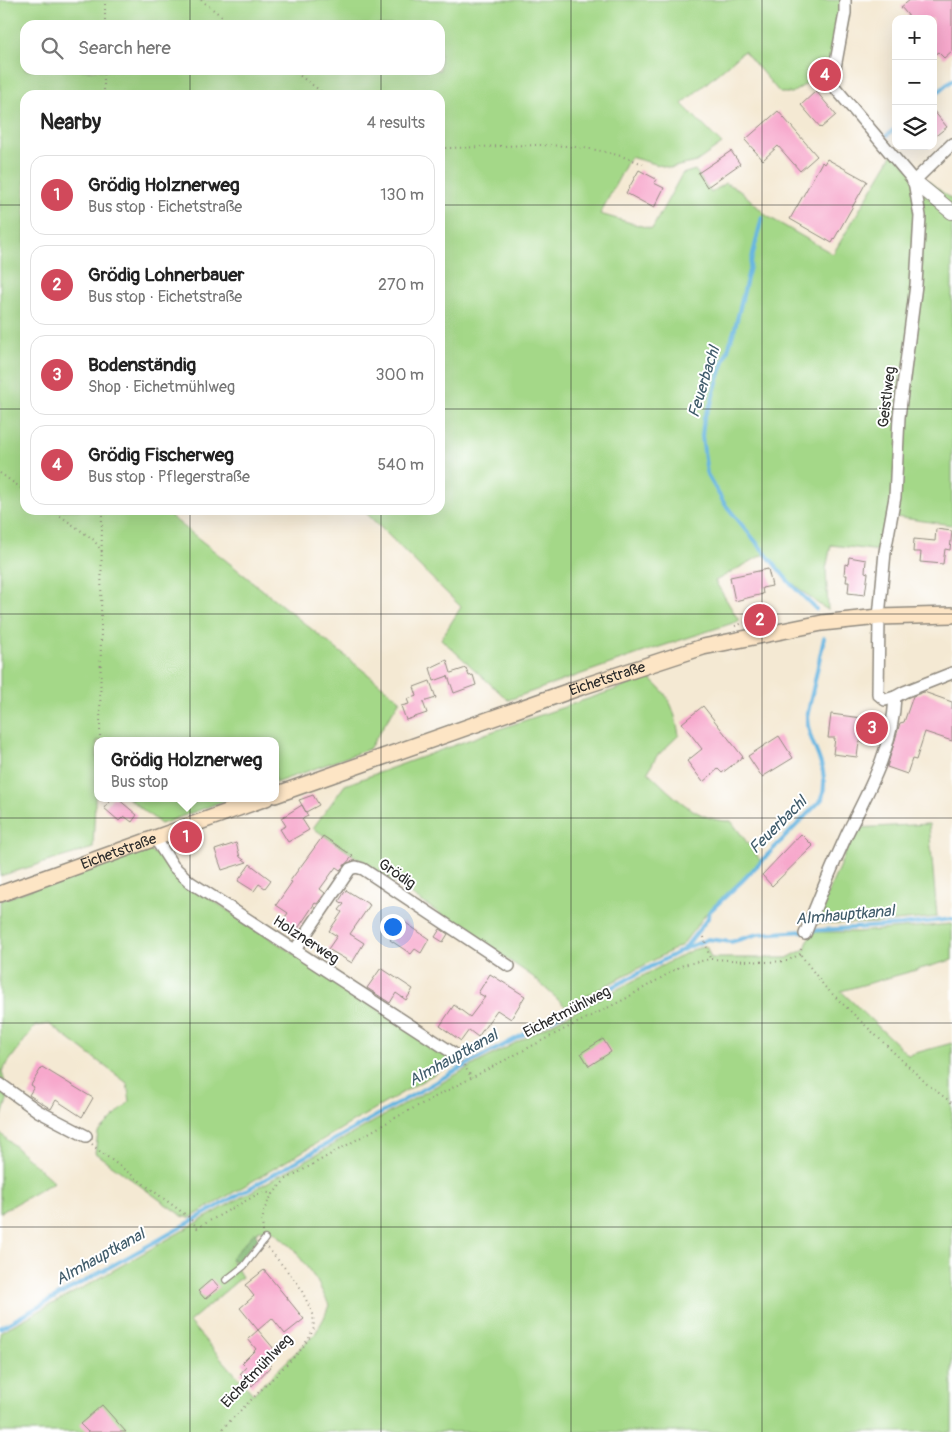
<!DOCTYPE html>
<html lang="en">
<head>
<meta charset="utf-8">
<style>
  body { margin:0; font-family:Pangolin,sans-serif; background:#f2f2f2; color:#222 }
  .controls { position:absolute; right:15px; top:15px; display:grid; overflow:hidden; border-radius:10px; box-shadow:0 5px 20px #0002 }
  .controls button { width:45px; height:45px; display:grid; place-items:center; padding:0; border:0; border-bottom:1px solid #e0e0e0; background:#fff; color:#222; font:25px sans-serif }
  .you { position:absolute; left:392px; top:926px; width:18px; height:18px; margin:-12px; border:4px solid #fff; border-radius:50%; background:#1a73e8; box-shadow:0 0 0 8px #1a73e833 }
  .badge { display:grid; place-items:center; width:32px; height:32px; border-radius:50%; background:#d1495b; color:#fff; font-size:16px; font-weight:700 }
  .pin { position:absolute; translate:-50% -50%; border:2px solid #fff; box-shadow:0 1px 5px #0006 }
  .popup { position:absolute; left:94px; top:737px; width:185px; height:65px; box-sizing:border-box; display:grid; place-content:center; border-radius:10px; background:#fff; filter:drop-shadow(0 1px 4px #0005); font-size:16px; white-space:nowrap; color:#767676 }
  .popup b { font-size:19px; color:#222 }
  .popup::after { content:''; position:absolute; left:50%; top:100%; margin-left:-10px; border:10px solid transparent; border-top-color:#fff }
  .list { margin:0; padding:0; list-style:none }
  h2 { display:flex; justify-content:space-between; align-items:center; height:65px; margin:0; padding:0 20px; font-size:21px }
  h2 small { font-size:16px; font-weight:400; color:#767676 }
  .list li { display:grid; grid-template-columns:32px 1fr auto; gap:15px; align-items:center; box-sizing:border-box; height:80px; margin:0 10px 10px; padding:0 10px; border:1px solid #e0e0e0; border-radius:15px }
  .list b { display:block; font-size:19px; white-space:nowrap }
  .list p { margin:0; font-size:16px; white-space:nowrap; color:#767676 }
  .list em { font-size:16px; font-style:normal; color:#767676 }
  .icon { flex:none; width:28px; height:28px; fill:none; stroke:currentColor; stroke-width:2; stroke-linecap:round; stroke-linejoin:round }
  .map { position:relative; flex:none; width:952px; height:1432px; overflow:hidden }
  .search { position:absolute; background:#fff; box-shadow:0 5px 20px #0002; left:20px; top:20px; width:425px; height:55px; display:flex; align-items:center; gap:12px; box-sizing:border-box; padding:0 18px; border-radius:15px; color:#767676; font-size:19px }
  .panel { position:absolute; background:#fff; box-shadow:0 5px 20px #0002; left:20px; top:90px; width:425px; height:425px; border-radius:15px }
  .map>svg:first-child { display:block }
  .green { fill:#a4d888; stroke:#68825a; fill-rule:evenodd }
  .forest { fill:#83b874; stroke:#577250 }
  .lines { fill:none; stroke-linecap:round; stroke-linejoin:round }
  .stream { stroke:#67b6e1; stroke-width:4 }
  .building { fill:#f7a8cc }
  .service-casing { stroke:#908a7f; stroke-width:8 }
  .minor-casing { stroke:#908a7f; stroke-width:14 }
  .tertiary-casing { stroke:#908a7f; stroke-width:16 }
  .secondary-casing { stroke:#908a7f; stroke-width:18 }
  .path { stroke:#908a7f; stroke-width:2; stroke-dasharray:1 4; stroke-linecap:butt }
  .service { stroke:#fff; stroke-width:5.5 }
  .minor { stroke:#fff; stroke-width:11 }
  .tertiary { stroke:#fff; stroke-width:14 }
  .secondary { stroke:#fde5c5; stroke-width:15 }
  .grid { fill:none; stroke:#2b2b2b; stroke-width:1; stroke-opacity:0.55 }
  .labels { text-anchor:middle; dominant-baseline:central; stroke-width:4; stroke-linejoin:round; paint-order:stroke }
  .street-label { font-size:15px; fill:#2b2b2b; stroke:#fff }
  .water-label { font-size:16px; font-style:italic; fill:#405c6b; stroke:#fff }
</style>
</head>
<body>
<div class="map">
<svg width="952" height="1432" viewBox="0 0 952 1432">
  <rect width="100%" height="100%" fill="#fff"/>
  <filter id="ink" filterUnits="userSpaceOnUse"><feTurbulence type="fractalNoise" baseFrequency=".02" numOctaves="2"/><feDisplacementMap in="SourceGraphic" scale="10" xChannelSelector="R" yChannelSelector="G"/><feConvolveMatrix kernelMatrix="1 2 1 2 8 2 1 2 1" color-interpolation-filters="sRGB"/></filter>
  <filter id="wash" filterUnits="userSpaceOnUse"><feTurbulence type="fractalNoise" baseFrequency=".0096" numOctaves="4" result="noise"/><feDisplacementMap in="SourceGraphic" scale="20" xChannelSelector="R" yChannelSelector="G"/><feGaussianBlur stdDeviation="1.12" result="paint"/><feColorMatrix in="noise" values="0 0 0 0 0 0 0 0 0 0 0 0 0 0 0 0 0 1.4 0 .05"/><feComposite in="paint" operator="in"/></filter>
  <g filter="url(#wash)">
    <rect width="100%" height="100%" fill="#f4e9d3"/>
    <g class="green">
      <path d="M0 0H850L840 62 792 93H780L744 51 682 104 722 144 696 162 670 168 630 157 600 214 652 229 682 174 695 170 711 193 725 183 740 190 767 216 833 254 894 152 908 168 927 180 952 200V525L888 516 881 551 831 545 826 569 828 610 817 603 786 578 764 554 715 581 739 621 641 653 508 700 441 639 461 607 363 510H440V95H25V510H163L400 700 369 749 275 783V741H97V777L96 778 93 848 0 876ZM25 25H440V70H25Z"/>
      <path d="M649 678C670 695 674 708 679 735L656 757 648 772C671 794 697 822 731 821L761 861 709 910 682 945 566 1007 532 976 313 828 345 785 485 734Z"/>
      <path d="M128 798H232L161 824Z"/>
      <path d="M929 824 937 917 875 923H815L856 828Z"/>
      <path d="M148 850 161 857 179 878 456 1061 190 1218 182 1216 95 1153 98 1133 130 1101 127 1083 49 1024 35 1026 2 1071 8 1097 0 1123V901L99 864Z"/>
      <path d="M952 924V960L841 991 908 1055 952 1043V1432H0V1332L84 1287 466 1069 692 950 706 946 711 958H787L805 949 811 932H858ZM259 1230 274 1232 293 1248 317 1281 329 1305 324 1318 315 1334 253 1394 189 1322 242 1277 231 1259Z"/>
      <path d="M0 1133 54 1182 0 1213Z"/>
    </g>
    <path class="forest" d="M255 1232 258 1239 236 1263 231 1258Z"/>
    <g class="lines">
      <g class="stream">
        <path d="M933 97 952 80"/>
        <path d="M887 135 896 128"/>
        <path d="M762 217 735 328 713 395 712 401 704 417 702 436 707 474 724 503 789 582 816 609"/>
        <path d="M684 949 708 918 709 912 741 882 822 799C831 763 808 748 807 717L824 638"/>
        <path d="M0 1328 162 1238 455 1071 684 949 708 939 731 942 758 934 901 925 952 919"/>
      </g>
    </g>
    <g id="blocks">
      <g class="building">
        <path d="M910 0H952V51L944 58 938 52 933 56V19H911L901 7Z"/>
        <path d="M816 91 836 115 821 128 801 105Z"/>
        <path d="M933 110 947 127 933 138Z"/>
        <path d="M778 111 817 156 800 171 778 146 763 160 745 140Z"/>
        <path d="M731 151 740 164 707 187 698 173Z"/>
        <path d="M827 159 867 181 832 243 790 219 822 162 824 164Z"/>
        <path d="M639 170 656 179 654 183 664 188 654 208 626 193Z"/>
        <path d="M936 529 952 531 950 550 945 549 943 564 920 562 921 552H913L914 539 935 541Z"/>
        <path d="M849 557 866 560 865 572 868 573 865 595 848 593 849 582H846L847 575H844L845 564 848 565Z"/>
        <path d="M768 569 772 586 762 588 763 594 735 601 730 577Z"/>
        <path d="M447 660 451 673 466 668 469 676 473 675 476 685 454 693 448 676 434 681 430 668Z"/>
        <path d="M430 681 436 698 423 702 427 713 406 720 401 706 409 704 407 699 417 696 414 687Z"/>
        <path d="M924 692 952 702V741L925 732 916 760 912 759 907 774 887 767 900 723 904 722 913 696Z"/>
        <path d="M703 706 743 757 722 773 718 769 703 782 687 761 702 749 682 723Z"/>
        <path d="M831 714 885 721 879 744 859 742 857 757 833 754 835 738H828Z"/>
        <path d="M779 736 793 758 762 777 748 756Z"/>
        <path d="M313 795 319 805 306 812 299 800Z"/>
        <path d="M112 798H117L137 815 132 822 124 816 119 821 104 808Z"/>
        <path d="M302 805 308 816 302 819 309 830 288 842 280 829 286 826 281 818Z"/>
        <path d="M801 834 813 846 772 886 762 875Z"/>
        <path d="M323 836 353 856 340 870 336 867 320 889 325 893 317 904 315 903 297 930 283 920 288 913 276 905 292 882 290 881Z"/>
        <path d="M236 843 240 857 247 862 222 870 215 850Z"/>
        <path d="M250 864 271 880 265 888 259 884 254 891 238 881Z"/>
        <path d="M346 890 370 905 350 934 364 943 352 963 328 949 337 936 329 931 342 912 339 910 344 904 339 901Z"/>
        <path d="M403 921 429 939 421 953 415 949 411 954 390 940Z"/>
        <path d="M440 929 448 934 443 942 435 937Z"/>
        <path d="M381 968 413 989 406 1000 396 993 390 1003 367 988Z"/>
        <path d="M490 974 525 996 511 1019 497 1010 478 1037 469 1030 461 1041 440 1026 454 1005 470 1017 485 997 478 993Z"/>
        <path d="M603 1039 611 1052 589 1066 581 1053Z"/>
        <path d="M42 1067 93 1098 82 1117 56 1100 51 1109 29 1095 34 1087 31 1085Z"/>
        <path d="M264 1270 304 1319 285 1334 272 1318 258 1330 240 1308 254 1296 245 1285Z"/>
        <path d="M212 1279 219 1287 205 1299 198 1291Z"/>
        <path d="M258 1330 275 1350 264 1359 271 1366 252 1386 240 1374 246 1367 242 1363 256 1349 248 1339Z"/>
        <path d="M102 1405 126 1432H88L80 1424Z"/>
      </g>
    </g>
  </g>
  <g filter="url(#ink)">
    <use href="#blocks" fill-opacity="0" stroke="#908a7f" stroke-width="1"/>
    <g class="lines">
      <defs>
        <path id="service" d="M226 1280 244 1266 265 1239"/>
        <g id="minor">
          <path d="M845 0V13L832 84 914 181 920 216 916 285 899 417 895 497 885 552 879 617 878 694 885 700 895 697"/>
          <path d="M914 181 952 144"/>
          <path d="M155 838 173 866 190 882 453 1053"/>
          <path d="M805 934C818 900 832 867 847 834 869 790 893 748 895 697L904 692 952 673"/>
          <path d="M295 950 350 869 356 867 363 869 509 966"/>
          <path d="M0 1084 38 1111 86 1136"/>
        </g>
        <path id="tertiary" d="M914 181 952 212"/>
        <g id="secondary">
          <path id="s1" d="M275 795 581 687 703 647 822 623 879 617 952 615"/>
          <path id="s2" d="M0 894 266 798"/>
        </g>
      </defs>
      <use href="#service" class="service-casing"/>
      <use href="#minor" class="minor-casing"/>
      <use href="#tertiary" class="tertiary-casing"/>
      <use href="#secondary" class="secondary-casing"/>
      <g class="path">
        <path d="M201 0 233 25"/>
        <path d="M105 25V0"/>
        <path d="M292 70 326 95"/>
        <path d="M104 95V70"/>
        <path d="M440 148C513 148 573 135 643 164"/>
        <path d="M0 473 25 491"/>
        <path d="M52 510 94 540 102 552"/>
        <path d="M735 626 743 623 777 617"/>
        <path d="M100 741 102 510"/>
        <path d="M704 937 710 959"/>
        <path d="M801 955 825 987 927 1084 952 1103"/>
        <path d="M461 1061 472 1078"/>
        <path d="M92 1144 98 1150 190 1218 197 1228 256 1195 264 1192 273 1194"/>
        <path d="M263 1232C260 1208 270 1197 285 1180L395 1118 547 1038 625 999 683 965 710 959 768 962 787 961 800 954 802 946"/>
        <path d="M219 1432 299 1352 309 1338 314 1328 313 1314 299 1285 268 1248"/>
      </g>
      <use href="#service" class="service"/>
      <use href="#minor" class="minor"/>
      <use href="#tertiary" class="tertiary"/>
      <use href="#secondary" class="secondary"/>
    </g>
  </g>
  <path class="grid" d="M190 0V25M381 0V25M571 0V1432M762 0V1432M190 70V95M381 70V95M0 205H25M440 205H952M0 409H25M440 409H952M190 510V1432M381 510V1432M0 614H952M0 818H952M0 1023H952M0 1227H952"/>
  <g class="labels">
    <g class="street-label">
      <text transform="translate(887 397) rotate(-83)">Geistlweg</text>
      <text stroke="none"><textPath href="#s1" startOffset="352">Eichetstraße</textPath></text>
      <text stroke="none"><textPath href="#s2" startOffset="126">Eichetstraße</textPath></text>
      <text transform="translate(397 874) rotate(34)">Grödig</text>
      <text transform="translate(306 940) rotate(33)">Holznerweg</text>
      <text transform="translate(567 1012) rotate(-27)">Eichetmühlweg</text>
      <text transform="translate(257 1371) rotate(-46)">Eichetmühlweg</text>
    </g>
    <g class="water-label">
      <text transform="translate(704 382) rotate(-73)">Feuerbachl</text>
      <text transform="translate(778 825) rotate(-45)">Feuerbachl</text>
      <text transform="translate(845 915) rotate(-5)">Almhauptkanal</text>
      <text transform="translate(453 1058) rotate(-29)">Almhauptkanal</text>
      <text transform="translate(100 1257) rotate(-29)">Almhauptkanal</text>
    </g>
  </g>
</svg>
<div class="controls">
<button>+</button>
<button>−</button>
<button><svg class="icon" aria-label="layers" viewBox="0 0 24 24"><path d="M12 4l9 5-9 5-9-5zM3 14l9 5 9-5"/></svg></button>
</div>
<div class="you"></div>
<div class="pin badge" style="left:186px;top:837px">1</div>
<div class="popup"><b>Grödig Holznerweg</b>Bus stop</div>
<div class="pin badge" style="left:760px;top:620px">2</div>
<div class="pin badge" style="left:872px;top:728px">3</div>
<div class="pin badge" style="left:825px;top:75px">4</div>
<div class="search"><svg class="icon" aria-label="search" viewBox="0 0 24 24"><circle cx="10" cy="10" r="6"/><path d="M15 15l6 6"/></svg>Search here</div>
<section class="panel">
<h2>Nearby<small>4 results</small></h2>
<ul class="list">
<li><span class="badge">1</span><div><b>Grödig Holznerweg</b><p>Bus stop · Eichetstraße</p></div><em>130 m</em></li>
<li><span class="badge">2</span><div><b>Grödig Lohnerbauer</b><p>Bus stop · Eichetstraße</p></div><em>270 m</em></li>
<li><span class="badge">3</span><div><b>Bodenständig</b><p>Shop · Eichetmühlweg</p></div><em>300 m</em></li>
<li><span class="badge">4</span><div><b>Grödig Fischerweg</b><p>Bus stop · Pflegerstraße</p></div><em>540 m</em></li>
</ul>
</section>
</div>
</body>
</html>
